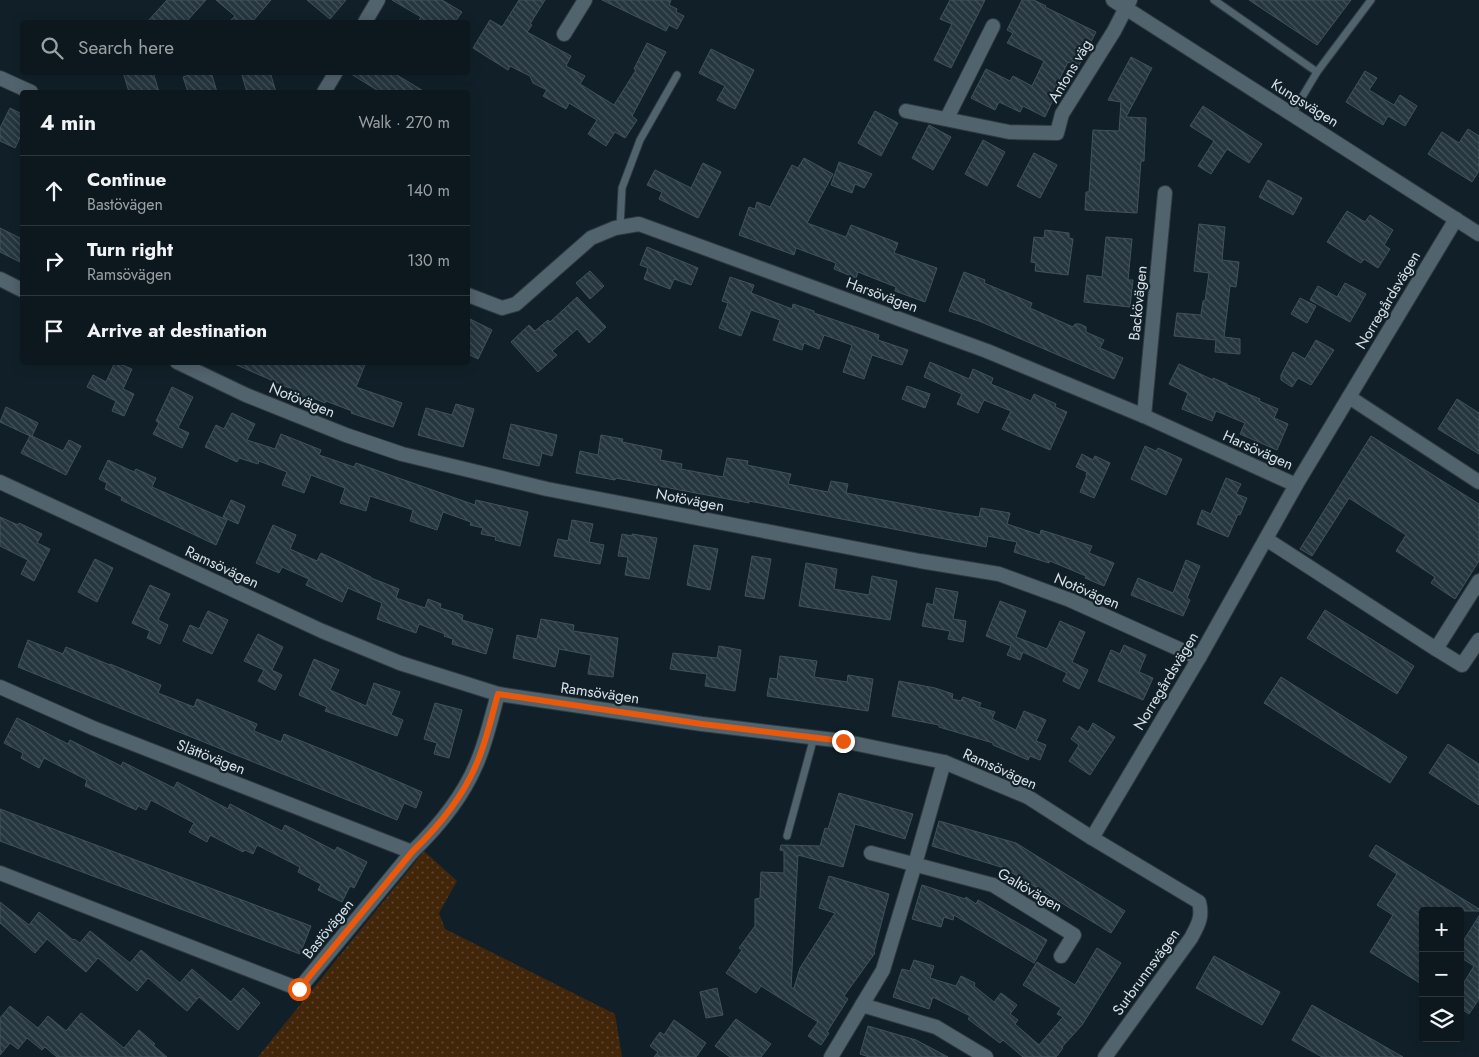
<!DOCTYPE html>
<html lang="en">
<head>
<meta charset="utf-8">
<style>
  body { margin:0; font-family:Jost,sans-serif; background:#1b252b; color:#f1f3f6 }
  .controls { position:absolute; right:15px; bottom:15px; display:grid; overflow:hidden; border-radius:5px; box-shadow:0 2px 12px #0003 }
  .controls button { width:45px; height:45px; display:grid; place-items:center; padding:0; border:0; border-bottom:1px solid #2d373c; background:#0d181e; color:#f1f3f6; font:25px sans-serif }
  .stop { position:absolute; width:15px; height:15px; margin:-11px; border:4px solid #ea580c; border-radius:50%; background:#fff }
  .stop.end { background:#ea580c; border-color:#fff; box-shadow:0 1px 5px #0008 }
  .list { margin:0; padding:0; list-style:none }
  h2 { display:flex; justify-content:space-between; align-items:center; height:65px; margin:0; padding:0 20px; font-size:21px }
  h2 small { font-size:16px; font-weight:400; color:#9aa0a4 }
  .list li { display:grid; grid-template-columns:32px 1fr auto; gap:15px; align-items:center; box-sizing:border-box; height:70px; padding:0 20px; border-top:1px solid #2d373c }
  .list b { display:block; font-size:19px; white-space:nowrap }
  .list p { margin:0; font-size:16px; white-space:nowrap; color:#9aa0a4 }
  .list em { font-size:16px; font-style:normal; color:#9aa0a4 }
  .icon { flex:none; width:28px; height:28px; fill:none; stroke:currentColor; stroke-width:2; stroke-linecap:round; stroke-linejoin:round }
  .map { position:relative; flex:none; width:1479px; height:1057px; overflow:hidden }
  .search { position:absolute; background:#0d181e; box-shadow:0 2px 12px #0003; left:20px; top:20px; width:450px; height:55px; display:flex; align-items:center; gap:12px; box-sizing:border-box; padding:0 18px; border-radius:5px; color:#9aa0a4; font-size:19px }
  .panel { position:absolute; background:#0d181e; box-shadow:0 2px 12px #0003; left:20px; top:90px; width:450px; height:275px; border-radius:5px }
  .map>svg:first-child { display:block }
  .grass { fill:url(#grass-dots) }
  .building { fill:url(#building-back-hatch); stroke:#41525c }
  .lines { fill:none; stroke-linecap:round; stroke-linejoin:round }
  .lane-casing { stroke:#2f3940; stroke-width:9 }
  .street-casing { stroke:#2f3940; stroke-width:16 }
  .lane { stroke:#51636d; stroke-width:7 }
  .street { stroke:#51636d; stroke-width:14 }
  .route { stroke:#ea580c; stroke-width:6 }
  .labels { text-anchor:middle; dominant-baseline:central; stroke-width:4.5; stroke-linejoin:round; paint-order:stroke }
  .street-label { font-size:15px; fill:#d7e1e7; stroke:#112028 }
</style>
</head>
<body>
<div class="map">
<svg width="1479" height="1057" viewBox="0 0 1479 1057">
  <defs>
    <pattern id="grass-dots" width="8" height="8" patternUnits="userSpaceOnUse" patternTransform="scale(1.25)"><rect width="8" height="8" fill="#42260a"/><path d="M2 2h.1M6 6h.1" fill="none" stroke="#5d452e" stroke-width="1.8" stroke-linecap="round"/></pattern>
    <pattern id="building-back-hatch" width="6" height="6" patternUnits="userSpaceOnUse" patternTransform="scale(1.25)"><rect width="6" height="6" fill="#26363f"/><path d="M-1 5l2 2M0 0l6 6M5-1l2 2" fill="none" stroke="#45535b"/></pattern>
  </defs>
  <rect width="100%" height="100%" fill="#112028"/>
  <path class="grass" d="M424 851 457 881 439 913 445 929 615 1014 622 1057H258Z"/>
  <g class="building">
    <path d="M167 0H206L186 22H147Z"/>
    <path d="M216 0H271L252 22H229L235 16Z"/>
    <path d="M307 0H346L330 19Z"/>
    <path d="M392 0H442L462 12 455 22H418L421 17Z"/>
    <path d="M519 0H545L530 24 532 25 527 32 571 56 566 66 585 76 580 84 614 105 636 70 634 69 647 43 666 52 632 116 637 120 625 138 615 132 606 146 588 134 597 120 569 103 566 109 543 96 547 90 533 83 530 76 510 66 508 70 473 48 490 20 502 27Z"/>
    <path d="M602 0H671L669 5 677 9 676 12 684 16 677 29 669 25 666 31Z"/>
    <path d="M950 0H985L951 68 934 60 952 24 940 19Z"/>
    <path d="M1022 0H1034L1046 6 1045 7 1096 32 1078 67 1068 62 1056 86 1059 87 1045 117 1023 106 1020 112 999 102 995 110 971 98 986 69 1010 81 1013 76 1032 86 1044 61 1007 43 1013 33 1007 30Z"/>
    <path d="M1249 0H1351L1317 45Z"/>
    <path d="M711 49 754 70 735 109 717 100 725 86 699 73Z"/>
    <path d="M1131 57 1152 68 1126 117 1146 118 1144 161H1141L1137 213 1085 210 1086 192H1089L1093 130 1119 131 1121 102 1108 100Z"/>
    <path d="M1365 71 1377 78 1369 90 1394 105 1400 95 1417 106 1405 126 1388 116 1383 125 1346 102Z"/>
    <path d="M123 72H153L159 92H129Z"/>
    <path d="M198 72H211L217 92H188L183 77Z"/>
    <path d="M241 72H270L276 92H247Z"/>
    <path d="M348 72H392L425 92H380Z"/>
    <path d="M1203 106 1262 144 1249 163 1227 149 1211 174 1198 166 1214 141 1190 126Z"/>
    <path d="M10 108 22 114V133L15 148 0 141V128Z"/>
    <path d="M875 111 898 123 881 156 858 143Z"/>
    <path d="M929 125 951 137 933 170 912 158Z"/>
    <path d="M1468 129 1479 136V171L1472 182 1428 154 1442 132 1459 143Z"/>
    <path d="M983 140 1005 152 987 186 965 174Z"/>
    <path d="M1034 153 1057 165 1040 198 1017 186Z"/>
    <path d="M804 158 833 174 807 223 846 237 851 225 898 243 894 253 937 268 925 302 895 291 896 287 858 272 856 278 834 269 836 263 796 248 794 255 739 235 749 207 755 209 757 202 770 207 792 165 798 168Z"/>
    <path d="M839 162 872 174 864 188 855 184 852 193 831 185Z"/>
    <path d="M703 163 721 172 698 218 659 199 662 192 647 185 655 170 691 188Z"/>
    <path d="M1268 180 1302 198 1293 215 1259 197Z"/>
    <path d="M1347 211 1365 222 1370 215 1393 230 1384 245 1390 249 1378 268 1364 259 1361 263 1327 242Z"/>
    <path d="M1199 224 1225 227 1222 260 1239 262 1236 287 1230 286 1224 337 1240 339V354L1215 352 1216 340 1174 336 1177 313 1201 315 1203 301H1205L1209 273 1194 271Z"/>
    <path d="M0 228 22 239V263L0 252Z"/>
    <path d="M1045 230 1069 233V238L1073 239 1068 275 1035 271 1036 263 1031 262 1034 237 1044 238Z"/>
    <path d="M1106 237 1132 239 1128 280H1133L1130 307 1084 302 1087 275 1102 277Z"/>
    <path d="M647 247 698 268 691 285 674 279 670 289 644 279 648 268 640 265Z"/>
    <path d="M590 271 604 286 590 299 576 283Z"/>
    <path d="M964 272 985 280 984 283 1032 303 1030 308 1073 327 1075 324H1080L1086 327V332L1104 340 1100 348 1123 358 1114 379 979 321 949 311Z"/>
    <path d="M730 277 754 285 751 293 792 309 793 304 814 311V313L879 335 878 340 908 350 902 365 872 355 864 379 843 372 852 345 824 335 819 349 804 343 802 350 773 340 780 320 751 310 741 336 719 328 728 303 722 301Z"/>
    <path d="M1345 283 1366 294 1350 322 1310 300 1318 286 1337 297Z"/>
    <path d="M577 297 606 327 589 343 577 329 552 351 557 355 538 372 511 342 529 325 535 331 548 320 550 322Z"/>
    <path d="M1300 298 1316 306 1307 323 1291 314Z"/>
    <path d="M468 318 492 330 478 359 468 354Z"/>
    <path d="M1316 340 1334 350 1311 385 1298 378 1292 387 1281 380V375L1293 352 1305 359Z"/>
    <path d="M115 362 132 369 123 389 134 394 124 416 112 411 116 401 87 387 93 375 106 382Z"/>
    <path d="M230 362H366L356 387 402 403 393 427 351 413 352 411 326 401 325 403 311 397 310 401 293 394 294 390Z"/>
    <path d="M930 362 969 379 973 369 993 378 991 384 1031 401 1034 394 1056 404 1055 407 1067 412 1050 450 1002 429 1011 411 984 400 978 413 957 404 962 394 924 377Z"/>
    <path d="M1179 364 1213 380V378L1227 384V385L1260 399 1259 401 1278 409 1274 418 1288 424 1277 450 1240 434 1245 423 1216 411 1212 421 1182 409 1188 393 1169 384Z"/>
    <path d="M907 386 930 394 925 408 902 399Z"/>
    <path d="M172 387 193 397 178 428 189 433 182 448 153 434 159 423 156 421Z"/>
    <path d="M1457 399 1479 413V454L1438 429Z"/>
    <path d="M456 404 474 409 463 447 418 435 426 408 452 415Z"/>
    <path d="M6 407 38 423 32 436 63 451 69 440 81 446 66 475 21 453 30 436 0 422Z"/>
    <path d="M232 413 255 424 247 440 275 449 281 434 321 450 319 455 354 467 356 463 475 505 476 500 528 512 520 546 495 540 496 537 481 534 483 528 470 525 471 522 443 512 437 530 410 521 413 510 370 496 366 511 340 503 345 488 311 475 304 493 282 485 287 472 259 461 258 464 239 458 237 462 205 447 216 425 224 429Z"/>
    <path d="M511 424 557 435 552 456 542 453 539 466 503 458Z"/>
    <path d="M601 435 623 439 622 442 662 450 660 460 682 464 681 469 723 477 727 458 748 461 747 465 791 474 788 484 828 492 831 481 848 484 846 493 952 513 979 517 981 508 1010 513 1007 524 1040 535 1041 530 1092 546 1089 553 1114 563 1104 586 1085 578 1086 576 1050 561 1049 563 1014 552 1017 542 988 536 986 547 749 501V503L616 478 615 480 576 473 580 451 598 455Z"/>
    <path d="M1371 436 1479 504V561L1455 599 1431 583 1435 577 1396 551 1406 535 1349 498 1312 556 1300 549Z"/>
    <path d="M1145 446 1156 451 1158 448 1182 459 1166 495 1131 479Z"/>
    <path d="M1082 454 1093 460 1095 456 1110 463 1094 498 1080 492 1087 475H1086L1087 472 1076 467Z"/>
    <path d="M108 460 134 472 136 469 156 478 152 487 227 520 216 545 121 500 122 497 105 489 107 483 99 479Z"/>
    <path d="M1226 478 1241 484 1236 494 1247 498 1240 515 1238 514 1228 537 1197 524 1202 510 1211 514Z"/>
    <path d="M231 500 245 506 238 524 223 517Z"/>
    <path d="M0 517 18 525 19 523 42 534 37 543 50 549 34 581 21 574 28 560 0 546Z"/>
    <path d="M572 520 593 524 589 542 604 545 600 564 554 556 558 539 568 541Z"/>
    <path d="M273 525 296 535 290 549 317 561 321 553 371 577V578L399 589 396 598 425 608 428 599 441 604 440 608 463 615 462 620 493 629 486 654 452 644 453 639 444 636 445 634 419 624 416 633 377 619 382 603 348 588 342 602 306 585 309 579 282 567 279 573 256 563Z"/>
    <path d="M622 534 632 536V534L657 538 649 579 625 575 628 557 618 556Z"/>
    <path d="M694 545 718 549 710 590 687 585Z"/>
    <path d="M752 556 771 559 764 599 745 596Z"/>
    <path d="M95 559 113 568 97 602 78 592Z"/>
    <path d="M1186 560 1200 566 1187 598 1190 600 1183 616 1131 595 1138 578 1173 593Z"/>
    <path d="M806 563 837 569 834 589 869 595 872 576 897 581 890 620 799 606Z"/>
    <path d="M150 585 170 594 158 620 168 625 160 644 147 638 150 631 132 623Z"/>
    <path d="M936 588 958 592 953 619 966 621 963 642 948 639 950 631 922 626 927 603 933 605Z"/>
    <path d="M1000 601 1026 611 1016 637 1047 649 1060 621 1085 632 1072 662 1088 670 1079 689 1063 681 1067 673 1023 652 1020 660 1007 655 1011 646 986 636Z"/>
    <path d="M1325 610 1414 666 1397 694 1307 638Z"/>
    <path d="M208 611 228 620 212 654 183 641 190 625 199 629Z"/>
    <path d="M541 619 574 625 573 631 618 638 613 677 588 674 591 655 559 649 555 667 513 658 517 635 537 639Z"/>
    <path d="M258 634 283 647 272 670 282 675 275 690 258 681 264 670 244 661Z"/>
    <path d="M28 640 63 654 66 647 110 665V664L161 685 158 693 194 707 197 699 257 724 254 731 281 742 284 734 353 762 422 792 416 808 404 803 397 820 18 667Z"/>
    <path d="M1124 645 1146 655 1139 672 1153 678 1143 700 1098 681 1111 650 1120 654Z"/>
    <path d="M719 646 741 650 735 691 705 686 707 674 670 669 673 653 717 658Z"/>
    <path d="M780 656 817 661 814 677 847 682 848 675 873 679 868 711 767 696 770 678 777 679Z"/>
    <path d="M314 659 339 670 330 690 366 706 374 683 400 692 391 715 403 720 397 736 325 711 327 707 299 695Z"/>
    <path d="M1281 677 1407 757 1390 783 1264 703Z"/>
    <path d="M899 681 935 688 953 694 952 699 961 701 963 697 981 703 979 707 995 712 992 719 1016 730 1024 711 1046 720 1036 741 1046 745 1040 760 1030 756 1028 760 993 745V743L939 727V725L892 716Z"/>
    <path d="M435 703 462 710 449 758 434 754 437 743 424 739Z"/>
    <path d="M17 718 68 744 70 740 121 766 123 762 174 788 177 782 228 809 230 804 282 831 285 825 335 851 337 847 367 862 354 888 350 886 342 902 318 890 321 884 298 872 300 867 257 845 253 854 245 850 243 852 210 835 207 842 189 832 194 823 151 800 146 810 138 806 136 810 85 786 87 780 44 758 39 768 21 758 23 753 4 743Z"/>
    <path d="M1093 723 1115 737 1090 775 1069 761 1079 745 1071 739 1079 726 1088 732Z"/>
    <path d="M1448 744 1479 764V805L1429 773Z"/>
    <path d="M839 793 913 814 905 839 855 824 843 867 798 855 791 988H794L800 968 835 913 819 908 829 876 889 894 879 932 874 952 875 953 844 996 848 999 827 1032 829 1033 821 1045 808 1036 818 1022 761 986 756 993 726 973 742 950 739 948 755 926V899L760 898 761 872 784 873V851L780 850 781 845 820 846 825 828 828 829Z"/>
    <path d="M0 809 311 926 300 954 0 841Z"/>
    <path d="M939 821 1016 843 1125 911 1111 933 1004 868 932 846Z"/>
    <path d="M1376 845 1479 909V911H1414L1423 916V985L1370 952 1393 915 1377 905 1397 874 1369 856Z"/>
    <path d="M922 885 965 899 966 897 976 904 978 900 1047 940 1034 963 954 915 953 920 944 917 941 927 912 919Z"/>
    <path d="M0 902 29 925 39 912 73 940 74 939 80 943 90 931 130 963 141 950 180 983 192 969 231 1002 243 988 260 1003 238 1030 199 997 187 1011 148 978 137 991 98 958 86 972 47 939 35 953 0 923Z"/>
    <path d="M1479 916V999L1469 1014 1460 1008V989L1474 966 1460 957V946Z"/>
    <path d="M1097 948 1121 963 1082 1025 1062 1047 1063 1048 1056 1057H1023L1003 1040 1000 1043 968 1019 970 1016 933 997 929 1009 893 997 902 969 910 971 914 960 934 966 930 978 956 986 961 976 975 983 974 986 994 1002 1001 993 1017 1005 1010 1014 1018 1020 1015 1024 1039 1045 1063 1017 1057 1014 1061 1008 1023 985 1037 962 1075 985Z"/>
    <path d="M1214 956 1280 992 1262 1025 1196 988Z"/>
    <path d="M717 988 723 1015 706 1018 700 992Z"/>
    <path d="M1312 1005 1403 1057H1322L1292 1040Z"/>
    <path d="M10 1006 38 1028 48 1016 66 1031 81 1013 124 1048 139 1030 155 1044 153 1045 167 1057H57L45 1047 42 1050 27 1038 18 1049 10 1043 0 1055V1018Z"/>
    <path d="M736 1019 771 1044 761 1057H730L715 1046Z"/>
    <path d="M674 1020 706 1043 696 1057H654L658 1052 650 1046 660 1032 664 1035Z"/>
    <path d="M868 1026 916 1040 948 1057H869L860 1054Z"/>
  </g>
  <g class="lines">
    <defs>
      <g id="lane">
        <path d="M1214 0 1317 72"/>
        <path d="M1292 114 1317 72 1371 0"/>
        <path d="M620 227 622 188 640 140 677 75"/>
        <path d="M787 836 814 737"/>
      </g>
      <g id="street">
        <path d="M1113 0 1479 234"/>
        <path d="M365 22 378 0"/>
        <path d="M564 34 585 0"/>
        <path d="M0 78 31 92"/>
        <path d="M324 92 336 72"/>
        <path d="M906 111 1009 132 1057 133 1062 114 1114 31 1130 0"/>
        <path d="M947 118 993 26"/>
        <path d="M0 279 22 290"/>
        <path d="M468 295 502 308 516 304 591 238 615 228 639 224 987 351 1144 416 1296 485"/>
        <path d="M177 362 246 395 346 435 402 454 547 489 920 561 999 574 1070 600 1199 658"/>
        <path d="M1349 397 1479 482"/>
        <path d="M1144 416 1165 193"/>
        <path d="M0 482 322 631 400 663 498 694 702 724 843 741 944 762 1028 797 1092 838 1199 902C1203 917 1198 925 1191 938L1105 1057"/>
        <path d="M1266 539 1436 649 1479 581"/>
        <path d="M1436 649 1462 665 1479 640"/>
        <path d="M0 687 93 728 412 852"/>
        <path d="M1092 838 1199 658 1296 485 1456 219"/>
        <path d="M871 853 993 885 1074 935 1061 956"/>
        <path d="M0 873 299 989 412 852C437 828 462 798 476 765 486 743 491 718 498 694"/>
        <path d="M862 1005 936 1027 986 1057"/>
        <path d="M831 1057 883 970 915 864 944 762"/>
      </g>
    </defs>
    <use href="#lane" class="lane-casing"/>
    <use href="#street" class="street-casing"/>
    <use href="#lane" class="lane"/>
    <use href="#street" class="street"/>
  </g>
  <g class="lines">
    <path class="route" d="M299 989 412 852C437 828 462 798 476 765 486 743 491 718 498 694L702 724 843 741"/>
  </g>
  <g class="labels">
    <g class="street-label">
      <text transform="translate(1070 71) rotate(-59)">Antons väg</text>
      <text transform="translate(1305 103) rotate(32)">Kungsvägen</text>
      <text transform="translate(882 295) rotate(20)">Harsövägen</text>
      <text transform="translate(1388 300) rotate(-59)">Norregårdsvägen</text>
      <text transform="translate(1138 303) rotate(-84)">Backövägen</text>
      <text transform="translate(302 400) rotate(22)">Notövägen</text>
      <text transform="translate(1258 450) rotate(24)">Harsövägen</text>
      <text transform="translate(690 500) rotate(11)">Notövägen</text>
      <text transform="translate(222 567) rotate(25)">Ramsövägen</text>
      <text transform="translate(1087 591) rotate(23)">Notövägen</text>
      <text transform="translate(1166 681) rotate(-59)">Norregårdsvägen</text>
      <text transform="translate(600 693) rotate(8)">Ramsövägen</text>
      <text transform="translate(211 757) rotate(21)">Slättövägen</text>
      <text transform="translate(1000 769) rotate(24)">Ramsövägen</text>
      <text transform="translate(1030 890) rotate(30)">Galtövägen</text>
      <text transform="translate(328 929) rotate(-51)">Bastövägen</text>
      <text transform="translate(1146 972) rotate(-54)">Surbrunnsvägen</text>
    </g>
  </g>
</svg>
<div class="controls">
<button>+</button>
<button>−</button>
<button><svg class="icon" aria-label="layers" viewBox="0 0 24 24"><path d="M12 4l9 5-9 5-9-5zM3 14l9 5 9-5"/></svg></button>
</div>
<div class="stop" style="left:299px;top:989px"></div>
<div class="stop end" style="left:843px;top:741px"></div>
<div class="search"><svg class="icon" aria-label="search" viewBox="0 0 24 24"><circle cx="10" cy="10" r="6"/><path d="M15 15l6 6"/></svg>Search here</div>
<section class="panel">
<h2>4 min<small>Walk · 270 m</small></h2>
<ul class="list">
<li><svg class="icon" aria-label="ahead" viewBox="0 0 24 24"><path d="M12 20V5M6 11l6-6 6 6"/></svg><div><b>Continue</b><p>Bastövägen</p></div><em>140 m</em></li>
<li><svg class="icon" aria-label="right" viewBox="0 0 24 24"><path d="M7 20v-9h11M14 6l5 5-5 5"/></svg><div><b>Turn right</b><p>Ramsövägen</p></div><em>130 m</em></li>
<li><svg class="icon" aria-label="arrive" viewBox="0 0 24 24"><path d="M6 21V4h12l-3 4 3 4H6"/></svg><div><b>Arrive at destination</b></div></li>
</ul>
</section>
</div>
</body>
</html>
